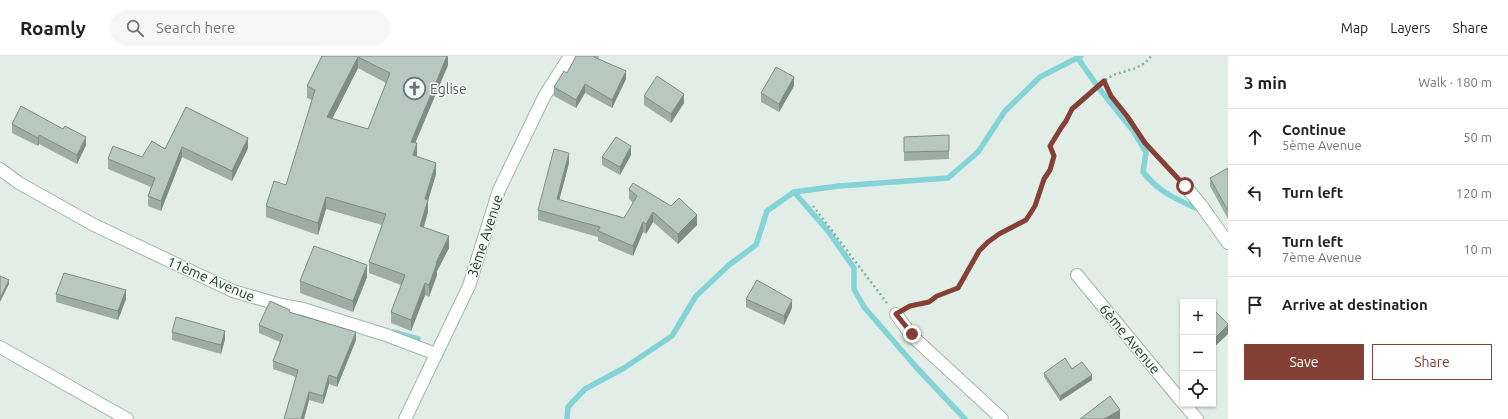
<!DOCTYPE html>
<html lang="en">
<head>
<meta charset="utf-8">
<style>
  body { margin:0; font-family:Ubuntu,sans-serif; background:#f6f6f6; color:#222 }
  .controls { position:absolute; right:12px; bottom:12px; display:grid; overflow:hidden; border-radius:0px; box-shadow:0 1px 3px #0004 }
  .controls button { width:36px; height:36px; display:grid; place-items:center; padding:0; border:0; border-bottom:1px solid #e0e0e0; background:#fff; color:#222; font:20px sans-serif }
  .stop { position:absolute; width:12px; height:12px; margin:-9px; border:3px solid #854036; border-radius:50%; background:#fff }
  .stop.end { background:#854036; border-color:#fff; box-shadow:0 1px 4px #0008 }
  .list { margin:0; padding:0; list-style:none }
  h2 { display:flex; justify-content:space-between; align-items:center; height:52px; margin:0; padding:0 16px; font-size:17px }
  h2 small { font-size:13px; font-weight:400; color:#767676 }
  .list li { display:grid; grid-template-columns:26px 1fr auto; gap:12px; align-items:center; box-sizing:border-box; height:56px; padding:0 16px; border-top:1px solid #e0e0e0 }
  .list b { display:block; font-size:15px; white-space:nowrap }
  .list p { margin:0; font-size:13px; white-space:nowrap; color:#767676 }
  .list em { font-size:13px; font-style:normal; color:#767676 }
  .actions { display:flex; gap:8px; padding:12px 16px }
  .actions a { flex:1; padding:9px 0; border:1px solid #854036; border-radius:0px; text-align:center; font-size:14px; color:#854036 }
  .actions .main { background:#854036; color:#fff }
  .icon { flex:none; width:22px; height:22px; fill:none; stroke:currentColor; stroke-width:2; stroke-linecap:round; stroke-linejoin:round }
  .map { position:relative; flex:none; width:1228px; height:363px; overflow:hidden }
  header { display:flex; align-items:center; gap:24px; box-sizing:border-box; height:56px; padding:0 20px; background:#fff; border-bottom:1px solid #e0e0e0 }
  header strong { font-size:19px }
  nav { display:flex; gap:22px; margin-inline-start:auto; font-size:14px }
  .search { width:280px; height:36px; background:#f6f6f6; display:flex; align-items:center; gap:10px; box-sizing:border-box; padding:0 14px; border-radius:22px; color:#767676; font-size:15px }
  main { display:flex }
  aside { flex:1; background:#fff }
  .map>svg:first-child { display:block }
  .lines { fill:none; stroke-linecap:round; stroke-linejoin:round }
  .stream { stroke:#84d3d7; stroke-width:5.5 }
  .minor-casing { stroke:#a3b5ad; stroke-width:14 }
  .path { stroke:#7eb39d; stroke-width:2.5; stroke-dasharray:2 3; stroke-linecap:butt }
  .minor { stroke:#fff; stroke-width:12 }
  .wall { fill:#9daca4; fill-rule:evenodd }
  .shaded-wall { fill:#7f8c86 }
  .building { fill:#b6c8bf; stroke:#7f8c86; fill-rule:evenodd }
  .route { stroke:#854036; stroke-width:5 }
  .labels { text-anchor:middle; dominant-baseline:central; stroke-width:3; stroke-linejoin:round; paint-order:stroke }
  .worship-label { font-size:14px; fill:#5b616d; stroke:#f2f9f4; text-anchor:start }
  .street-label { font-size:14px; fill:#203f33; stroke:#f2f9f4 }
</style>
</head>
<body>
<header>
<strong>Roamly</strong>
<div class="search"><svg class="icon" aria-label="search" viewBox="0 0 24 24"><circle cx="10" cy="10" r="6"/><path d="M15 15l6 6"/></svg>Search here</div>
<nav><a>Map</a><a>Layers</a><a>Share</a></nav>
</header>
<main>
<div class="map">
<svg width="1228" height="363" viewBox="0 0 1228 363">
  <rect width="100%" height="100%" fill="#e1ede6"/>
  <g class="lines">
    <g class="stream">
      <path d="M1077 1 1098 31 1134 76 1146 96 1143 116C1160 137 1176 143 1200 154L1201 156"/>
      <path d="M794 136 828 175 854 212V233L864 251 916 311 965 363"/>
      <path d="M393 276 418 283"/>
      <path d="M567 363 568 351 585 333 624 312 672 280 696 240 729 209 756 189 767 155 794 136 839 130 948 122 978 96 1005 55 1040 21 1081 0"/>
    </g>
    <defs>
      <g id="minor">
        <path d="M0 113 19 127 94 169 233 235 281 249 303 253 386 279 436 298"/>
        <path d="M1185 130 1201 149 1228 187"/>
        <path d="M1077 219 1183 347"/>
        <path d="M896 258 911 279 1002 363"/>
        <path d="M0 291 127 363"/>
        <path d="M1184 348 1197 363"/>
        <path d="M405 363 469 230 499 134 545 39 570 0"/>
      </g>
    </defs>
    <use href="#minor" class="minor-casing"/>
    <g class="path">
      <path d="M1104 25 1111 40 1127 60 1145 87 1176 119"/>
      <path d="M813 150 887 247"/>
      <path d="M910 251 929 246 937 241 958 232 979 195 988 186 999 178 1026 164 1035 150 1044 123 1050 114 1054 100 1050 90 1061 72 1066 65 1072 53 1081 44 1104 25 1113 19 1136 12 1145 7 1151 0"/>
    </g>
    <use href="#minor" class="minor"/>
  </g>
  <g class="wall">
    <path d="M322 0H448V9L415 87 417 99 416 100 436 118 428 144V156L424 171 449 192 437 215V219L429 241 425 239 411 275 391 267V256L401 229 369 217V206L382 169 326 153 318 179 266 161V150L286 129 312 44 307 42V30ZM358 12 386 27 368 73 332 63Z"/>
    <path d="M576 0H599L598 2 626 23 612 52 585 37 576 52 554 40V31L567 17Z"/>
    <path d="M794 30 779 56 761 46V37Z"/>
    <path d="M644 40 684 47 671 67 644 49Z"/>
    <path d="M186 51 248 92 232 125 182 101 161 155 148 150V140L151 131 108 113V103L142 101 165 93Z"/>
    <path d="M12 68 86 89 77 108 39 88 38 90 12 77Z"/>
    <path d="M904 81 949 95V103L904 105Z"/>
    <path d="M631 99 620 119 602 109V101Z"/>
    <path d="M569 107 559 144 624 162 633 147 629 143V133L697 169 678 188 653 166 646 178 643 176 633 200 598 185V181L538 164V154Z"/>
    <path d="M1228 112V163L1210 130V122Z"/>
    <path d="M367 221 353 256 300 237V225Z"/>
    <path d="M56 238 126 243 118 264 56 246Z"/>
    <path d="M746 243 792 252 784 269 746 251Z"/>
    <path d="M1213 253 1228 268V278L1215 290 1213 288Z"/>
    <path d="M290 257 356 284 337 331 329 328 323 348 309 344 304 363H284L296 321 273 313V305L280 286 259 277V269Z"/>
    <path d="M172 276 225 283 221 298 172 284Z"/>
    <path d="M1072 313 1092 324 1060 345 1044 321V317Z"/>
  </g>
  <g class="shaded-wall">
    <path d="M447 0H448V9L411 97V86Z"/>
    <path d="M358 1V12L327 73V61Z"/>
    <path d="M626 15V23L612 52V44Z"/>
    <path d="M794 21V30L779 56V48Z"/>
    <path d="M585 28V37L576 52V44Z"/>
    <path d="M684 38V47L671 67V58Z"/>
    <path d="M39 79V88L38 90V82Z"/>
    <path d="M86 81V89L77 108V99Z"/>
    <path d="M248 82V92L232 125V115Z"/>
    <path d="M417 87V99L413 111V99Z"/>
    <path d="M631 90V99L620 119V111Z"/>
    <path d="M182 91V101L161 155V145Z"/>
    <path d="M569 97V107L557 153V143Z"/>
    <path d="M436 107V118L425 155V143Z"/>
    <path d="M326 141V153L318 179V167Z"/>
    <path d="M428 144V156L420 182V170Z"/>
    <path d="M653 156V166L646 178V168Z"/>
    <path d="M697 159V169L678 188V178Z"/>
    <path d="M643 166V176L633 200V190Z"/>
    <path d="M449 180V192L437 215V219L429 241V229L436 207Z"/>
    <path d="M367 209V221L353 256V245Z"/>
    <path d="M9 224V228L0 246V242Z"/>
    <path d="M425 227V239L411 275V264Z"/>
    <path d="M126 234V243L118 264V255Z"/>
    <path d="M792 244V252L784 269V260Z"/>
    <path d="M1228 269V278L1215 290V282Z"/>
    <path d="M225 275V283L221 298V289Z"/>
    <path d="M356 276V284L337 331V322Z"/>
    <path d="M329 319V328L323 348V340Z"/>
    <path d="M1092 319V324L1060 345V340Z"/>
    <path d="M309 336V344L304 363H301Z"/>
    <path d="M1120 354V363H1104Z"/>
  </g>
  <g class="building">
    <path d="M322 0H447L411 86 417 87 413 99 436 107 425 143 428 144 420 170 449 180 436 207H437L429 229 425 227 411 264 391 256 405 219 369 206 386 158 326 141 318 167 266 150 274 125 286 129 315 34 307 30ZM358 1 390 17 368 73 327 61Z"/>
    <path d="M576 0H595L594 1 626 15 612 44 585 28 576 44 554 31 564 15 567 17Z"/>
    <path d="M776 11 794 21 779 48 761 37Z"/>
    <path d="M657 20 684 38 671 58 644 40Z"/>
    <path d="M21 50 63 73 65 70 86 81 77 99 39 79 38 82 12 68Z"/>
    <path d="M186 51 248 82 232 115 182 91 161 145 148 140 155 122 108 103 113 90 142 101 152 85 165 93Z"/>
    <path d="M949 79V95L904 96V81Z"/>
    <path d="M616 81 631 90 620 111 602 101Z"/>
    <path d="M554 93 569 97 557 143 624 162 637 140 629 133 633 127 671 150 679 142 697 159 678 178 653 156 646 168 643 166 633 190 598 175 600 171 538 154Z"/>
    <path d="M1228 112V155L1210 122Z"/>
    <path d="M314 190 367 209 353 245 300 225Z"/>
    <path d="M64 217 126 234 118 255 56 238Z"/>
    <path d="M0 220 9 224 0 242Z"/>
    <path d="M757 224 792 244 784 260 746 243Z"/>
    <path d="M270 245 290 254 289 256 356 276 337 322 329 319 323 340 309 336 301 363H284L298 314 273 305 283 279 259 269Z"/>
    <path d="M1213 253 1228 268V269L1215 282 1213 280Z"/>
    <path d="M176 261 225 275 221 289 172 276Z"/>
    <path d="M1065 302 1072 313 1082 306 1092 319 1060 340 1044 317Z"/>
    <path d="M1110 340 1120 354 1104 363H1080Z"/>
  </g>
  <g class="lines">
    <path class="route" d="M912 278 896 258 910 250 929 246 937 240 958 232 979 195 988 186 999 178 1026 164 1035 150 1044 123 1050 114 1054 100 1050 90 1061 72 1066 65 1072 53 1104 25 1111 40 1127 60 1145 87 1185 130"/>
  </g>
  <defs>
    <symbol id="church-ring" viewBox="-11 -11 22 22"><circle r="9.5" fill="#f2f9f4" stroke="#6b7280" stroke-width="1.5"/><path d="M-1.2-6h2.4v3.5h3.3v2.4h-3.3V6h-2.4V-.1h-3.3v-2.4h3.3Z" fill="#6b7280"/></symbol>
  </defs>
  <g fill-rule="evenodd">
    <use href="#church-ring" x="402" y="20" width="25" height="25"/>
  </g>
  <g class="labels">
    <g class="worship-label">
      <text x="430" y="33">Eglise</text>
    </g>
    <g class="street-label">
      <text transform="translate(485 180) rotate(-72)">3ème Avenue</text>
      <text transform="translate(211 223) rotate(23)">11ème Avenue</text>
      <text transform="translate(1130 283) rotate(50)">6ème Avenue</text>
    </g>
  </g>
</svg>
<div class="controls">
<button>+</button>
<button>−</button>
<button><svg class="icon" aria-label="locate" viewBox="0 0 24 24"><circle cx="12" cy="12" r="6"/><path d="M12 2v4M12 18v4M2 12h4M18 12h4"/></svg></button>
</div>
<div class="stop" style="left:1185px;top:130px"></div>
<div class="stop end" style="left:912px;top:278px"></div>
</div>
<aside>
<h2>3 min<small>Walk · 180 m</small></h2>
<ul class="list">
<li><svg class="icon" aria-label="ahead" viewBox="0 0 24 24"><path d="M12 20V5M6 11l6-6 6 6"/></svg><div><b>Continue</b><p>5ème Avenue</p></div><em>50 m</em></li>
<li><svg class="icon" aria-label="left" viewBox="0 0 24 24"><path d="M17 20v-9H6M10 6l-5 5 5 5"/></svg><div><b>Turn left</b></div><em>120 m</em></li>
<li><svg class="icon" aria-label="left" viewBox="0 0 24 24"><path d="M17 20v-9H6M10 6l-5 5 5 5"/></svg><div><b>Turn left</b><p>7ème Avenue</p></div><em>10 m</em></li>
<li><svg class="icon" aria-label="arrive" viewBox="0 0 24 24"><path d="M6 21V4h12l-3 4 3 4H6"/></svg><div><b>Arrive at destination</b></div></li>
</ul>
<div class="actions"><a class="main">Save</a><a>Share</a></div>
</aside>
</main>
</body>
</html>
